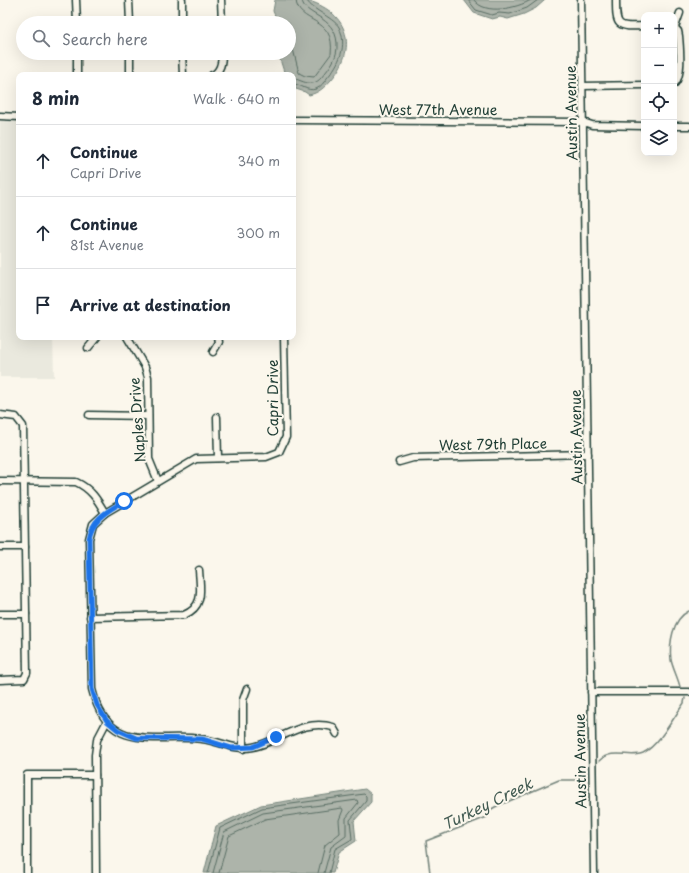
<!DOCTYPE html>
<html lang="en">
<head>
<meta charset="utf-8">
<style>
  body { margin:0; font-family:"Playpen Sans",sans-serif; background:#f2f2f3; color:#1f2937 }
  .controls { position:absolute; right:12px; top:12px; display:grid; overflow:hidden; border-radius:8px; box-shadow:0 4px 16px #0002 }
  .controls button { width:36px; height:36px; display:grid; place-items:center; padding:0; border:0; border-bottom:1px solid #e0e1e3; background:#fff; color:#1f2937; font:20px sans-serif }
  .stop { position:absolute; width:12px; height:12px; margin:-9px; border:3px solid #1a73e8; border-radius:50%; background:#fff }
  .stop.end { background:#1a73e8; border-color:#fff; box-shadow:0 1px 4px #0008 }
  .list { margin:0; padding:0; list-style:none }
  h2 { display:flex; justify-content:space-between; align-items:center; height:52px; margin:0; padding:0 16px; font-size:17px }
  h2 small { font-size:13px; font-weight:400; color:#747a83 }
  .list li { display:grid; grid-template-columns:26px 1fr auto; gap:12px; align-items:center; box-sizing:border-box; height:72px; padding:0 16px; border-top:1px solid #e0e1e3 }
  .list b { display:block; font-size:15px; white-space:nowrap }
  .list p { margin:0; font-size:13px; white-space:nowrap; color:#747a83 }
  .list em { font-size:13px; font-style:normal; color:#747a83 }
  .icon { flex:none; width:22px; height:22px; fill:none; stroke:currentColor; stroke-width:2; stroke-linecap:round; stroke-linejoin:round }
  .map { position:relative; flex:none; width:689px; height:873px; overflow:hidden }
  .search { position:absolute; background:#fff; box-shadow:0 4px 16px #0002; left:16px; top:16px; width:280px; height:44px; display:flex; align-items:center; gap:10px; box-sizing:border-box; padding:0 14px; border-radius:22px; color:#747a83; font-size:15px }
  .panel { position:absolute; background:#fff; box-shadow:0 4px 16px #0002; left:16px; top:72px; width:280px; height:268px; border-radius:8px }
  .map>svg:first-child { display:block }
  .built { fill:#eae9de }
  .water { fill:#adb4aa; stroke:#74847b }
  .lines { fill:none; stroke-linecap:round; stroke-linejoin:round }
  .shore { stroke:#586d63; stroke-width:1 }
  .stream { stroke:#74847b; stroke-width:1.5 }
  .minor-casing { stroke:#1f3d34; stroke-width:9 }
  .minor { stroke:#fbf7ec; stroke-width:6 }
  .route { stroke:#1a73e8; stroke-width:5 }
  .labels { text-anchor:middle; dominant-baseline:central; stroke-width:4; stroke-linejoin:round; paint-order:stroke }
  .street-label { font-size:14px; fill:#1f3d34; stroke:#fbf7ec }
  .water-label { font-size:15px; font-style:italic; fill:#425b52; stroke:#fbf7ec }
</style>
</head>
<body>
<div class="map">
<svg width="689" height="873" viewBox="0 0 689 873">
  <rect width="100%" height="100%" fill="#fbf7ec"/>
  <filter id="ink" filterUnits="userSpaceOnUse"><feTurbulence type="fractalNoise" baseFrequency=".025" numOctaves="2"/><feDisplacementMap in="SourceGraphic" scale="8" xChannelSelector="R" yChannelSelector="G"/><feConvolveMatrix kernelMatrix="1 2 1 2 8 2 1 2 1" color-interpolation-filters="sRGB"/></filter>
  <g filter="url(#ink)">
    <path class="built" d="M0 120 19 121V337H53L54 377H0Z"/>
    <g class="water">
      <path d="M275 0C285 0 299 0 309 1 349 13 358 49 331 80 324 88 318 93 309 95L305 92 293 88V75H285L278 53H289V23H278L273 11Z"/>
      <path d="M464 0H545L536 8 524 14 508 19 500 17 492 19 474 13Z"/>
      <path d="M365 789 371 794V802L354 821 356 841 339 852 333 873H204L216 826 261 805Z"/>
    </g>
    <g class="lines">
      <g class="shore">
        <path d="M468 0 476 10 492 15 499 13 510 14 527 8 538 0"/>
        <path d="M474 0C485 16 517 8 531 0"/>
        <path d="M289 43 293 49 299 73 305 76 314 77 331 54C336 15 297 25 296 0"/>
        <path d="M293 78C303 81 312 88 321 78 330 67 338 58 337 43 335 15 303 16 302 0"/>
        <path d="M293 84C301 84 307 92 316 89 321 87 324 82 327 78 339 64 348 46 339 27 333 17 308 8 307 0"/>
        <path d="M208 873 220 828 262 808 364 794 366 796V801L350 820 352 839 335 849 329 873"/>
        <path d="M213 873 224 832 263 813 357 800 358 803 346 818V836L331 847 324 873"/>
        <path d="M219 873 229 836 265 819 342 808 343 810 339 820 340 833 325 845 318 873"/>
      </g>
      <g class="stream">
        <path d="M680 687C678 678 673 669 671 660 669 644 672 619 689 611"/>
        <path d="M599 761C613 747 629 759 643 753 659 745 674 717 684 703L685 698"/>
        <path d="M430 873 426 841 487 817 490 810 495 807 559 780H576L585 773"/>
      </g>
      <defs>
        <g id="minor">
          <path d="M76 0 77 23"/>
          <path d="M129 0 130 23"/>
          <path d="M182 0V23"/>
          <path d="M221 0 222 23"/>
          <path d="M581 0 594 873"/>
          <path d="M616 0C616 27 617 27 644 26"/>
          <path d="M674 27 678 31 679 36C680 48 683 77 674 84"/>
          <path d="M675 27 680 13"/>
          <path d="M77 53V75"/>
          <path d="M130 53V75"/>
          <path d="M182 53 183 75"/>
          <path d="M212 75C221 72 222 62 222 53"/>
          <path d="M582 86 644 85"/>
          <path d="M0 116 19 117"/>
          <path d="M293 120 583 122 592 125 644 126"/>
          <path d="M674 126H689"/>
          <path d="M127 337 145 367 148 377 149 459 158 481"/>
          <path d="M284 337 286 437 279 452 266 457 196 459 105 513 93 524 89 539 92 689C108 755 154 733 202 739 220 741 234 751 253 747 281 741 302 718 333 727L337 734"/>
          <path d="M88 348 97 337"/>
          <path d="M213 352 219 342 218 337"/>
          <path d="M0 415 16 417 23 426 27 673 24 679 0 680"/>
          <path d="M89 415 148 416"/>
          <path d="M217 417 218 458"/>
          <path d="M399 462 413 458 588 454"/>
          <path d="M0 481 76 482C91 489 97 499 105 513"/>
          <path d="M0 547H25"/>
          <path d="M0 614H26"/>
          <path d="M90 617 184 615C205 606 200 589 199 570"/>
          <path d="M591 692H689"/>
          <path d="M243 749V700L247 689"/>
          <path d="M27 873V775H95"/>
          <path d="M96 873 95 755 97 740 107 721"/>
        </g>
      </defs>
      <use href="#minor" class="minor-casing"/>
      <use href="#minor" class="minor"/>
    </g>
  </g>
  <g class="lines" filter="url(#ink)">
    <path class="route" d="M124 501C108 511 92 518 89 539L92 689 97 705 107 721 118 730 136 738 202 739 231 748 253 747 276 737"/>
  </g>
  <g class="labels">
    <g class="street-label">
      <text x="438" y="109">West 77th Avenue</text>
      <text transform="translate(571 113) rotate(-91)">Austin Avenue</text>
      <text transform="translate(272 398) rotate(-90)">Capri Drive</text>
      <text transform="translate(137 420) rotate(-94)">Naples Drive</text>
      <text transform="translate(576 437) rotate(-91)">Austin Avenue</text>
      <text transform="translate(493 444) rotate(-1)">West 79th Place</text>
      <text transform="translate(580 761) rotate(-91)">Austin Avenue</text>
    </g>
    <g class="water-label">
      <text transform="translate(487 803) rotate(-26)">Turkey Creek</text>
    </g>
  </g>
</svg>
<div class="controls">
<button>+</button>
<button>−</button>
<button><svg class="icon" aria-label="locate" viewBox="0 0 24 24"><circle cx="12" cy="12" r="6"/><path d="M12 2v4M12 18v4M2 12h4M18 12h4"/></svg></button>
<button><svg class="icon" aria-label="layers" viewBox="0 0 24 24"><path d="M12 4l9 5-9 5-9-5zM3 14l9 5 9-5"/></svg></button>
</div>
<div class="stop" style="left:124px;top:501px"></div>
<div class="stop end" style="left:276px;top:737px"></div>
<div class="search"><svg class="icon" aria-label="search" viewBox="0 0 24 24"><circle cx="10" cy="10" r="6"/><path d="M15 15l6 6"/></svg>Search here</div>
<section class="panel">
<h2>8 min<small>Walk · 640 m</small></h2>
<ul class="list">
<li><svg class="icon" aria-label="ahead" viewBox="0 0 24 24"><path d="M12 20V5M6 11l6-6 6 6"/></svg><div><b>Continue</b><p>Capri Drive</p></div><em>340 m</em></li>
<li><svg class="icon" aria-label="ahead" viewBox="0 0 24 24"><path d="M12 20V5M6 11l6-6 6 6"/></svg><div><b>Continue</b><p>81st Avenue</p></div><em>300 m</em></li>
<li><svg class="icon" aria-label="arrive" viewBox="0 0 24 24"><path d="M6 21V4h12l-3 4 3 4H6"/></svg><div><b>Arrive at destination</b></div></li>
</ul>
</section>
</div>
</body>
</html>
